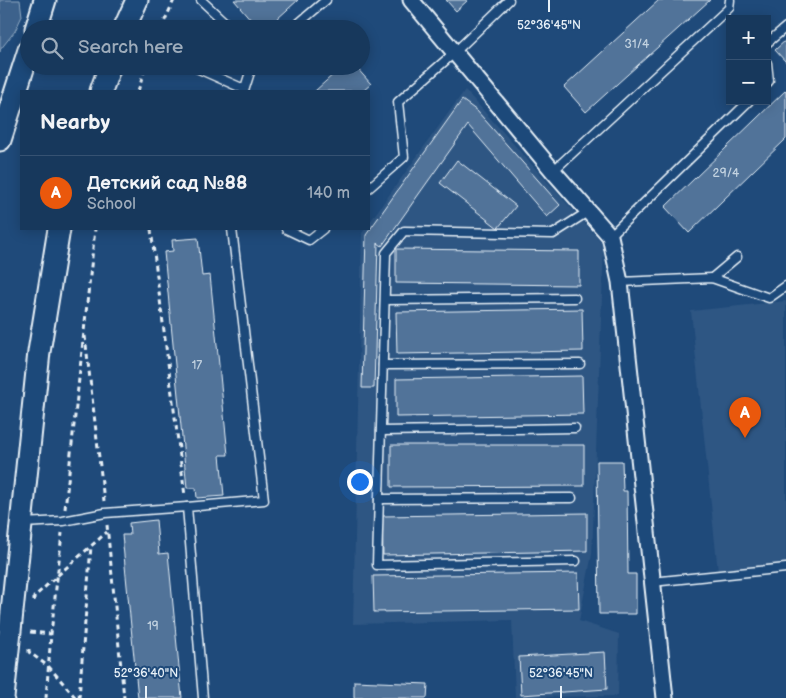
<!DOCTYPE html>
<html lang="en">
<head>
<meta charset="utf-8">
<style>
  body { margin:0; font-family:"Balsamiq Sans",sans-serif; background:#244365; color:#f1f3f6 }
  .controls { position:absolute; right:15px; top:15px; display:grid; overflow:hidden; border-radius:0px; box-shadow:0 2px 12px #0003 }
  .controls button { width:45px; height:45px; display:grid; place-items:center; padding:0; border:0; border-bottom:1px solid #365272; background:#17385c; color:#f1f3f6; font:25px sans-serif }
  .you { position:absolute; left:359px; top:481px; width:18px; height:18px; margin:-12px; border:4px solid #fff; border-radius:50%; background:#1a73e8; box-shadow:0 0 0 8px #1a73e833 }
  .badge { display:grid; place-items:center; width:32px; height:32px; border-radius:50%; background:#ea580c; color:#fff; font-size:16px; font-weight:700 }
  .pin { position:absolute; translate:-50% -41px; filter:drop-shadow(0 1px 2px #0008) }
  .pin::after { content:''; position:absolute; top:26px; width:18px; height:15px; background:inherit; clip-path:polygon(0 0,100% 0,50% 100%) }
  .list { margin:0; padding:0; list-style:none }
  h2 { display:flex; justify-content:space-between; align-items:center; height:65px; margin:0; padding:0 20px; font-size:21px }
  h2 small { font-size:16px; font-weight:400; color:#9eacbb }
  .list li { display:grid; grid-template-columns:32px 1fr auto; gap:15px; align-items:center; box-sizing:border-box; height:75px; padding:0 20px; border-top:1px solid #365272 }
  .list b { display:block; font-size:19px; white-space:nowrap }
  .list p { margin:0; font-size:16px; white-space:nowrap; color:#9eacbb }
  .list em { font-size:16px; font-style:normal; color:#9eacbb }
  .icon { flex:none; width:28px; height:28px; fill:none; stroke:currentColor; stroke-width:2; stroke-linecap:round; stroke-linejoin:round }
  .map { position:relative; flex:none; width:786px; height:698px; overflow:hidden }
  .search { position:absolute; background:#17385c; box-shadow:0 2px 12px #0003; left:20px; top:20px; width:350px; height:55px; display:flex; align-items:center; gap:12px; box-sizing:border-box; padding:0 18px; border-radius:28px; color:#9eacbb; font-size:19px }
  .panel { position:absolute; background:#17385c; box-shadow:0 2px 12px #0003; left:20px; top:90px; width:350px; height:140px; border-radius:0px }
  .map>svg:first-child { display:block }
  .built { fill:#2e5683 }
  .green { fill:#3c628c; stroke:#92aac2 }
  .building { fill:#517399; stroke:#e8f1f8 }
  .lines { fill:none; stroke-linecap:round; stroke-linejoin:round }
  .lane-casing { stroke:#e8f1f8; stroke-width:11 }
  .street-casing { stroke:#e8f1f8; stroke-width:19 }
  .secondary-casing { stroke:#e8f1f8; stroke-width:25 }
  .path { stroke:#e8f1f8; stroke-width:3; stroke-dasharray:5 4; stroke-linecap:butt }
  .lane { stroke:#1f4a7a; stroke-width:8 }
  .street { stroke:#1f4a7a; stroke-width:15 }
  .secondary { stroke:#1f4a7a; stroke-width:21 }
  .ticks { fill:none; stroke:#e8f1f8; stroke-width:2 }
  .labels { text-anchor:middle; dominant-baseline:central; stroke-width:4; stroke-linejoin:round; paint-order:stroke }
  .number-label { font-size:12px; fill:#c2d2e0 }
  .ticks-label { font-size:12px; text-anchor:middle; fill:#e8f1f8; stroke:#1f4a7a; stroke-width:4; stroke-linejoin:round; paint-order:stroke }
</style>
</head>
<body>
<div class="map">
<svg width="786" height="698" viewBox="0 0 786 698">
  <rect width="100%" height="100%" fill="#1f4a7a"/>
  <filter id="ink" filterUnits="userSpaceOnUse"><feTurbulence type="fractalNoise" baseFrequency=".02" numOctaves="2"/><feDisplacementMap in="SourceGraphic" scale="10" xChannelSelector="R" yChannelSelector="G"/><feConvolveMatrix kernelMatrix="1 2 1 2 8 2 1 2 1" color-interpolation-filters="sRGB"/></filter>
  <g filter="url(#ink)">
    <g class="built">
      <path d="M465 90 604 245 592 554 579 621 619 634 618 696 515 697 512 620 353 624 362 233 365 229H369V223Z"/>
      <path d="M786 301V565L718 572 691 311Z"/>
    </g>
    <path class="green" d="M0 0H20L22 16 15 31 0 50V52Z"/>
    <g class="building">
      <path d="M234 0H298L266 29H259Z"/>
      <path d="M446 0H468L456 11Z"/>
      <path d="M659 0H710L586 112 564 87Z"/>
      <path d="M786 40V62L775 50Z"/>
      <path d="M330 66H355L371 84 363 91H315L336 72Z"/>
      <path d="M786 90V139L689 233 665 207Z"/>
      <path d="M462 100 477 111 560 205 547 217 468 125 382 246 378 243 374 388H362L366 235Z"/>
      <path d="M457 160 516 206 498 228 440 183Z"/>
      <path d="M198 238 202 276 210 275 228 455H220L224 496 197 498 196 488H187L164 252 173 251 172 240Z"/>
      <path d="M396 249 579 251V285L396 283Z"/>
      <path d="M582 309 583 351 397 354 396 312Z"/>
      <path d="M582 376 583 414 396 417V379Z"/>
      <path d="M391 445H584V486L391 487Z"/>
      <path d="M597 461H622L623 491H627L628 574H636V614H599Z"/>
      <path d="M587 513V551L383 555 382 516Z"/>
      <path d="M156 520 159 554 168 553 182 698H138L122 535H130L129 523Z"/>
      <path d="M578 573 579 609 374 612 373 576Z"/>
      <path d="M605 652 607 689 521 695 519 657Z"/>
      <path d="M354 681 428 684 427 698H354Z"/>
    </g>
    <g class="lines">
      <defs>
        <g id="lane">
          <path d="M201 0 232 29"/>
          <path d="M292 29 326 0"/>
          <path d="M767 43 786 27"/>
          <path d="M767 63 769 81 767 83"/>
          <path d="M192 66 244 89"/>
          <path d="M244 91 252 66"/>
          <path d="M553 171 729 8 730 0"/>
          <path d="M369 188 404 157 398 102 454 53 509 0"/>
          <path d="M286 229 309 240 323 229"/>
          <path d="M610 236 749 101"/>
          <path d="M712 278 737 257"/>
          <path d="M620 282 712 278 769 298 786 286"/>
          <path d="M385 300 575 298"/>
          <path d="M383 365 580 364"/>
          <path d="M381 431 575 428"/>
          <path d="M379 499 572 498"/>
          <path d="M22 523 63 521 105 513 187 507"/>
          <path d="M576 561 377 565 386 253 404 231 553 234 589 211"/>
          <path d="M652 582 786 568"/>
          <path d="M203 698 187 507 264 500 232 229"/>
        </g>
        <path id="street" d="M411 0 553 171 610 236 620 282 665 698"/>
        <g id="secondary">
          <path d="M36 29 45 0"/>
          <path d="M124 29 137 0"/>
          <path d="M101 91 110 66"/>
          <path d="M0 140 29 50"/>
          <path d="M3 698 39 352 59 229"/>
        </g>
      </defs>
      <use href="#lane" class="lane-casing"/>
      <use href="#street" class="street-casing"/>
      <use href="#secondary" class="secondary-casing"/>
      <g class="path">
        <path d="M161 29 174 0"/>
        <path d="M138 91 146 66"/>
        <path d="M151 229 185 496"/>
        <path d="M85 336 104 501"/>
        <path d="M65 509 95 229"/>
        <path d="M107 525 124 698"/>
        <path d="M34 601V597L57 576 107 532"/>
        <path d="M30 632 51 634"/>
        <path d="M29 649V652L49 667 76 698"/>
        <path d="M46 698 51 634 62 533"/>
        <path d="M79 698 91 546"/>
      </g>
      <use href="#lane" class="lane"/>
      <use href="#street" class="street"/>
      <use href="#secondary" class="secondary"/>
    </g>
  </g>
  <path class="ticks" d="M549 0V12M146 686V698M561 686V698"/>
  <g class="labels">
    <g class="number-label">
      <text x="637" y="44">31/4</text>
      <text x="726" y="173">29/4</text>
      <text x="197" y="365">17</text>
      <text x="153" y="626">19</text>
    </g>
  </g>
  <g class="ticks-label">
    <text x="549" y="29">52°36'45"N</text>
    <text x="146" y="677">52°36'40"N</text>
    <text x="561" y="677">52°36'45"N</text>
  </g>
</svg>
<div class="controls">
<button>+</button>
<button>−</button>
</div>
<div class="you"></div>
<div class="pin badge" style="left:745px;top:438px">A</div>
<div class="search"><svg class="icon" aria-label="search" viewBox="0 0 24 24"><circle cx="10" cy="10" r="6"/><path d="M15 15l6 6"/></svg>Search here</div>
<section class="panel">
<h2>Nearby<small></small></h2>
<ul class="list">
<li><span class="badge">A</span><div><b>Детский сад №88</b><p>School</p></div><em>140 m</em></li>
</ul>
</section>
</div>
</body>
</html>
